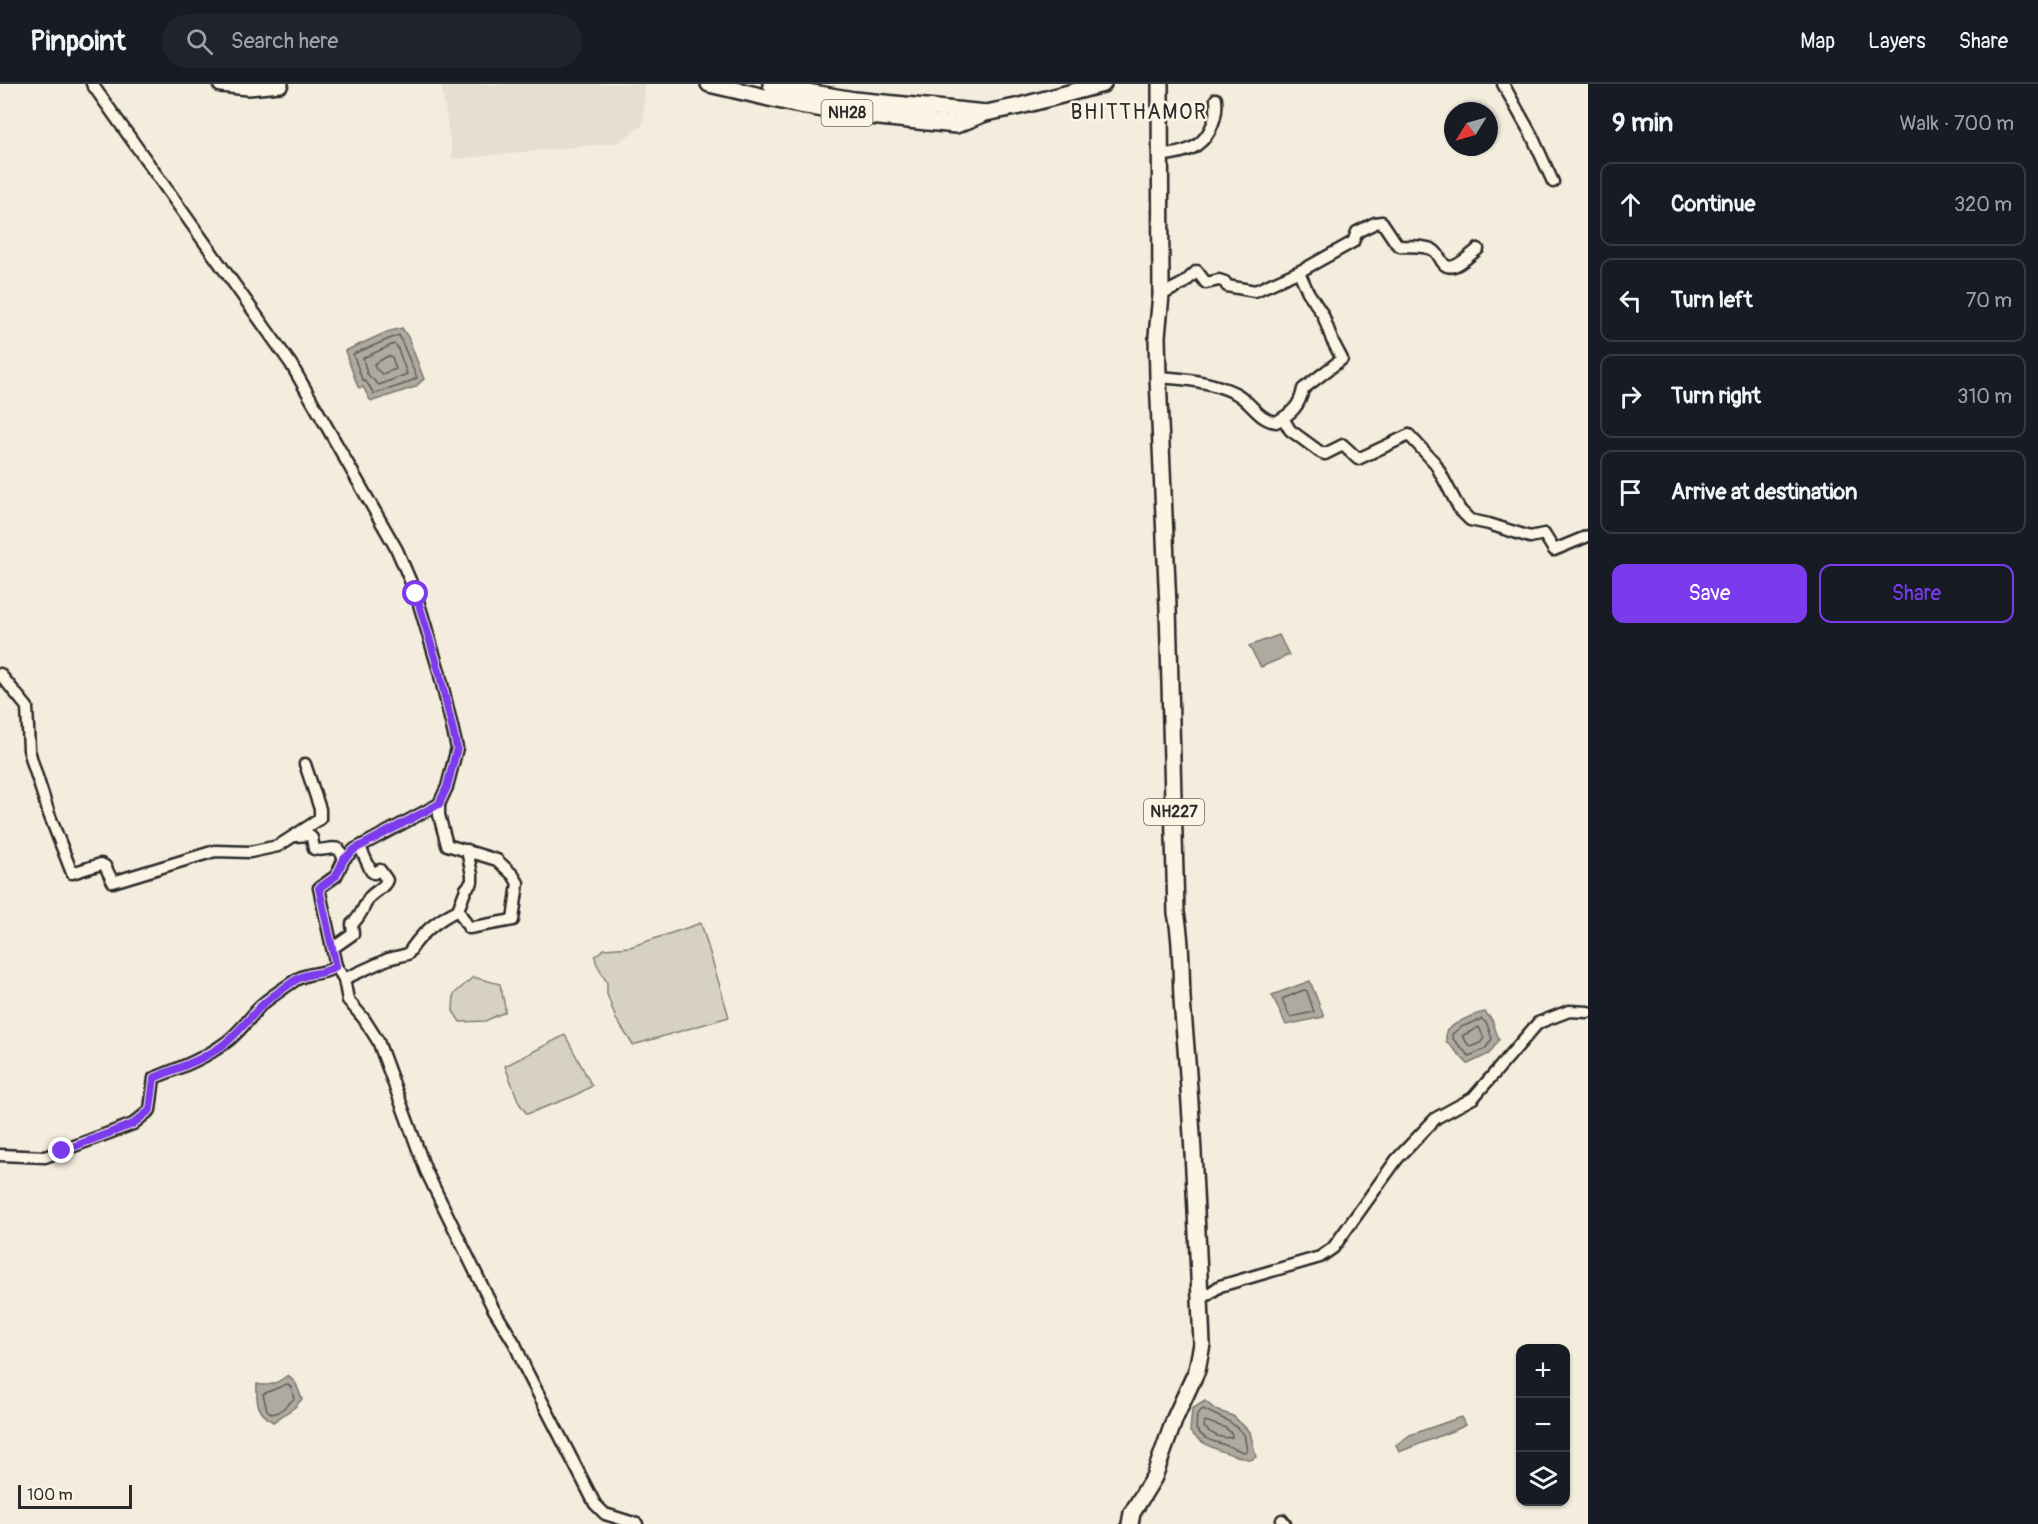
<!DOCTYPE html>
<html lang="en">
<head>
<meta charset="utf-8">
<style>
  body { margin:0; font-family:Pangolin,sans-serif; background:#20242c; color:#f1f3f6 }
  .controls { position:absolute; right:18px; bottom:18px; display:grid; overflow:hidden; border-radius:12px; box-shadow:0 2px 4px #0004 }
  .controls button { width:54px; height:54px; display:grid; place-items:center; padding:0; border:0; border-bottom:2px solid #363941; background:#171b24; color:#f1f3f6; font:30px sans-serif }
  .compass { position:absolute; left:1444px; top:18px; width:54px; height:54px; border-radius:50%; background:#171b24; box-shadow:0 2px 4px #0004; rotate:233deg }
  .scale { position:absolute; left:18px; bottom:15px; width:114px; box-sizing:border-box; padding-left:6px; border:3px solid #2b2b2b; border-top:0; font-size:16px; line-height:21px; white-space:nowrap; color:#2b2b2b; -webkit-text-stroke:4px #fcf5e5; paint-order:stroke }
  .stop { position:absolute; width:18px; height:18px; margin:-14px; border:4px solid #7c3aed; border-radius:50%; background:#fff }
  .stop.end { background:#7c3aed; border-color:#fff; box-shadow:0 2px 6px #0008 }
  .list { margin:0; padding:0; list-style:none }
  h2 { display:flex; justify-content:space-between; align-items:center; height:78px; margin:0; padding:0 24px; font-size:26px }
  h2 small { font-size:20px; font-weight:400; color:#9ea1a6 }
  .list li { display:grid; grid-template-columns:39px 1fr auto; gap:18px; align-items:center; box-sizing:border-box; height:84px; margin:0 12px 12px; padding:0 12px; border:2px solid #363941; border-radius:12px }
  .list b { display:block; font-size:22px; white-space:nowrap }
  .list em { font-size:20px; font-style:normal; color:#9ea1a6 }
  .actions { display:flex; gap:12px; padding:18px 24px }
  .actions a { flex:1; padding:14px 0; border:2px solid #7c3aed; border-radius:12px; text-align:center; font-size:21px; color:#7c3aed }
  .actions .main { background:#7c3aed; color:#fff }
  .icon { flex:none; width:33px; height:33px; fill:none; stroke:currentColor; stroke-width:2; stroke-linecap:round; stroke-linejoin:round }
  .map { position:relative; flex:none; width:1588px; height:1440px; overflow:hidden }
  header { display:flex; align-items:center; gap:36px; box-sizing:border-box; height:84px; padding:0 30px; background:#171b24; border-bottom:2px solid #363941 }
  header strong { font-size:28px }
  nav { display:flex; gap:33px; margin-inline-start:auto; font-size:21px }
  .search { width:420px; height:54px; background:#20242c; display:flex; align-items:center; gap:15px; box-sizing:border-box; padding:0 21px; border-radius:33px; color:#9ea1a6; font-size:22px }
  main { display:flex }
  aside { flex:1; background:#171b24 }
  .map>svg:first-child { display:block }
  .built { fill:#e5dfd0 }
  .green { fill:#d6d1c4; stroke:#807e78; stroke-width:1.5 }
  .water { fill:#afaaa0; stroke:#7a7771; stroke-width:1.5 }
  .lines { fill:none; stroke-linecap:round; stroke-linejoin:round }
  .shore { stroke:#605e5a; stroke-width:1.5 }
  .minor-casing { stroke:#2b2b2b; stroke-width:15 }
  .highway-casing { stroke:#2b2b2b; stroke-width:20 }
  .minor { stroke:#fcf5e5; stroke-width:10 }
  .highway { stroke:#fcf5e5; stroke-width:15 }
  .route { stroke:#7c3aed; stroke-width:8 }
  .labels { text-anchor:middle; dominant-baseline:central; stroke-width:5; stroke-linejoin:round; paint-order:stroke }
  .shield { fill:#fcf5e5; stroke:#6a6863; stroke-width:1.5 }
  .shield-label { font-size:16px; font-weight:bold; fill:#2b2b2b }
  .quarter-label { font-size:21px; letter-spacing:1.5px; fill:#2b2b2b; stroke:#fcf5e5 }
</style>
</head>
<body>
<header>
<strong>Pinpoint</strong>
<div class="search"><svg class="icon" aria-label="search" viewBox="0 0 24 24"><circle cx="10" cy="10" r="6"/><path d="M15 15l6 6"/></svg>Search here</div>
<nav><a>Map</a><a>Layers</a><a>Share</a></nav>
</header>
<main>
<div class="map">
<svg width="1588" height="1440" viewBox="0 0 1588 1440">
  <rect width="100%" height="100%" fill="#f4edde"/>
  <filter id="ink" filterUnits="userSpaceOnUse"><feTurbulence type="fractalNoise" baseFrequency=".0167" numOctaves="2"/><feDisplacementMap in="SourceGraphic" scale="12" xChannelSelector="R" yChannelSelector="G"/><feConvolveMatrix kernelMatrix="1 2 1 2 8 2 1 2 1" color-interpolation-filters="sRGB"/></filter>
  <g filter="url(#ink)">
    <path class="built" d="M441 0H645L643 41 617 59 453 75Z"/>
    <g class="green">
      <path d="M701 839 729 933 633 961 616 935 607 910V899L596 878 595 872 604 865 630 863Z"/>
      <path d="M473 893 500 900 505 923V928L485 937 460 938 453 927 454 910Z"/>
      <path d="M565 951 592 1002 574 1012 527 1030 519 1019 505 982Z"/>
    </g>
    <g class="water">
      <path d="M402 244 408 253 424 295 415 303 373 317 370 316 363 303 360 304 358 303 345 267 387 248Z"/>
      <path d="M1279 551 1289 571 1261 583 1249 562Z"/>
      <path d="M1310 897 1324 933 1286 941 1272 911Z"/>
      <path d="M1485 928 1492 936 1499 956 1489 970 1468 980 1446 957V947C1458 937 1470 931 1485 928Z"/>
      <path d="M288 1291 296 1300 302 1315 295 1323 273 1338C257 1328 256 1319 257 1300 270 1303 277 1299 288 1291Z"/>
      <path d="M1205 1317 1216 1326 1233 1332 1250 1348 1256 1373 1251 1376C1228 1370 1207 1365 1190 1348L1192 1325Z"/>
      <path d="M1461 1333 1465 1341 1460 1344 1399 1368 1396 1361 1410 1351Z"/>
    </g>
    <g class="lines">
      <g class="shore">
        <path d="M399 251 417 294 402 301 374 310 368 300 362 295 353 270Z"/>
        <path d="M394 260 397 262 407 290 379 301 367 290 363 274Z"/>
        <path d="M388 272 392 273 396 285 382 290 375 284 374 280Z"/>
        <path d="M1304 906 1307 907 1314 928 1290 933 1282 915Z"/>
        <path d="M1482 935 1487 940 1492 955 1485 965 1469 972 1453 955 1452 950 1461 943Z"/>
        <path d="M1479 943 1484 954 1480 959 1470 963 1462 952Z"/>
        <path d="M287 1300 291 1303 294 1315 279 1328 272 1330 267 1326 263 1310Z"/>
        <path d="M1203 1325 1230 1338 1244 1350 1247 1367 1244 1368C1237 1366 1232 1363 1225 1361 1213 1357 1205 1357 1196 1345L1197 1330Z"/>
        <path d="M1205 1337 1226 1344 1232 1350V1353C1222 1356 1211 1350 1204 1343Z"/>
      </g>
      <defs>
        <g id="minor">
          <path d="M92 0 291 280 397 466 416 510 439 587 457 664 447 703 439 720 355 765 344 775 336 792 319 804 336 882 344 895 348 916 364 935 378 957 426 1087 493 1224 515 1260 525 1284 595 1420 605 1430 637 1440"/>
          <path d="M1503 0 1532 52 1553 98"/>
          <path d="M1160 71C1170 71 1188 68 1197 61 1211 51 1218 31 1216 15"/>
          <path d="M1161 211 1184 199 1197 187 1206 199 1219 196 1225 198 1227 202 1255 207 1302 186"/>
          <path d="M1158 293C1184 295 1211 297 1235 309 1251 317 1258 336 1276 338 1291 330 1300 322 1303 305L1342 275 1332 256 1323 231 1308 208 1299 188 1353 158 1357 148 1375 139 1382 138 1396 159 1400 162C1409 163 1425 161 1433 166 1439 169 1440 177 1445 181 1454 188 1471 170 1478 165"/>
          <path d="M1283 334 1290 346 1320 368 1325 370 1343 361 1358 375 1409 351 1435 379 1460 426 1470 436 1489 440 1530 453 1544 450 1554 466 1588 452"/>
          <path d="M0 590 27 623 29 666 33 680 49 730 72 789 101 780 105 782 113 798 215 767 250 768 278 762 320 735V725L305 680"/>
          <path d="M296 752 309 751 312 754 314 765C323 768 330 762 339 765L344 775"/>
          <path d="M458 826 466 805 472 798V791L467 766"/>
          <path d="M333 864 353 850 352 840C361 833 363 823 369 814 374 807 384 805 387 796L380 786 374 789 371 787 360 763"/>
          <path d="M344 895 388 875 408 870C420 850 437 836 458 826L469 844 513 836 518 799 513 791 497 776 447 761 439 731V720"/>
          <path d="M0 1071 45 1073 133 1040 150 1026 154 994C179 984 204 975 225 959 239 949 249 935 260 922 270 913 283 905 294 897 310 886 321 893 336 882"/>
          <path d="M1200 1216 1220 1202 1320 1173 1333 1164 1397 1075 1436 1034 1473 1014 1538 939 1569 927 1588 928"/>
          <path d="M1282 1436 1285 1440"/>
        </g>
        <g id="highway">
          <path d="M221 0 248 3 280 0"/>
          <path d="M709 0 795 20 851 30 956 41 983 30"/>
          <path d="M771 0 795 6 854 16 986 29 1020 22 1103 0"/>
          <path d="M1130 1440 1132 1429 1154 1393 1175 1334 1197 1286 1202 1260C1197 1149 1193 1039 1183 929 1180 896 1183 862 1176 829L1168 523 1158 293 1157 252 1161 211 1160 0"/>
        </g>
      </defs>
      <use href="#minor" class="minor-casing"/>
      <use href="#highway" class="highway-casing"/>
      <use href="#minor" class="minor"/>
      <use href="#highway" class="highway"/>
    </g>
  </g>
  <g class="lines" filter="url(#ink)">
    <path class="route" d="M62 1067 133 1040 150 1026 154 994C179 983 208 975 229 956 240 946 250 934 261 922 270 913 283 905 294 897 310 886 321 893 336 882L319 804 336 792 344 775 355 765 439 720 447 703 457 664 439 587 416 510"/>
  </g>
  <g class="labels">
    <g class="shield">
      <rect x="821.5" y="16" width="51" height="26" rx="4.5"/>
      <rect x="1144" y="715" width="60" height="26" rx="4.5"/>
    </g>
    <g class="shield-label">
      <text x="847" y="29">NH28</text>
      <text x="1174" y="728">NH227</text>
    </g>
    <g class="quarter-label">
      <text x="1139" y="28">BHITTHAMOR</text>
    </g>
  </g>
</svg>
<div class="controls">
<button>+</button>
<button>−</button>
<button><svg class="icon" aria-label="layers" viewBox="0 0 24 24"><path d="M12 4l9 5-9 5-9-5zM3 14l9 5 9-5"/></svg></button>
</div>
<svg class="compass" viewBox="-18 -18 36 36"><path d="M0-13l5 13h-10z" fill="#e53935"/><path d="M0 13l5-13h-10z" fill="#9ea1a6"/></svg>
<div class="scale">100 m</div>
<div class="stop" style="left:416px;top:510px"></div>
<div class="stop end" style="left:62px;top:1067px"></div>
</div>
<aside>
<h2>9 min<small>Walk · 700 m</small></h2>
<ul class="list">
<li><svg class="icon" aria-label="ahead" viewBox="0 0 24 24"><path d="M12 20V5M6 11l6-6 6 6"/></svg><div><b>Continue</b></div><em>320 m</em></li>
<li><svg class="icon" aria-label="left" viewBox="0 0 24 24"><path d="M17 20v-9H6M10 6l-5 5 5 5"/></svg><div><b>Turn left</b></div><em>70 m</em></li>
<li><svg class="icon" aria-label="right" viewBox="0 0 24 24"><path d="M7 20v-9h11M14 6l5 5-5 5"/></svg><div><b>Turn right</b></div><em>310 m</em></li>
<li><svg class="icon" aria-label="arrive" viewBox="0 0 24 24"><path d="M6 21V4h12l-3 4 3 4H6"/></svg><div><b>Arrive at destination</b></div></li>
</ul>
<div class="actions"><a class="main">Save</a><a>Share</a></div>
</aside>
</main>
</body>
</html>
